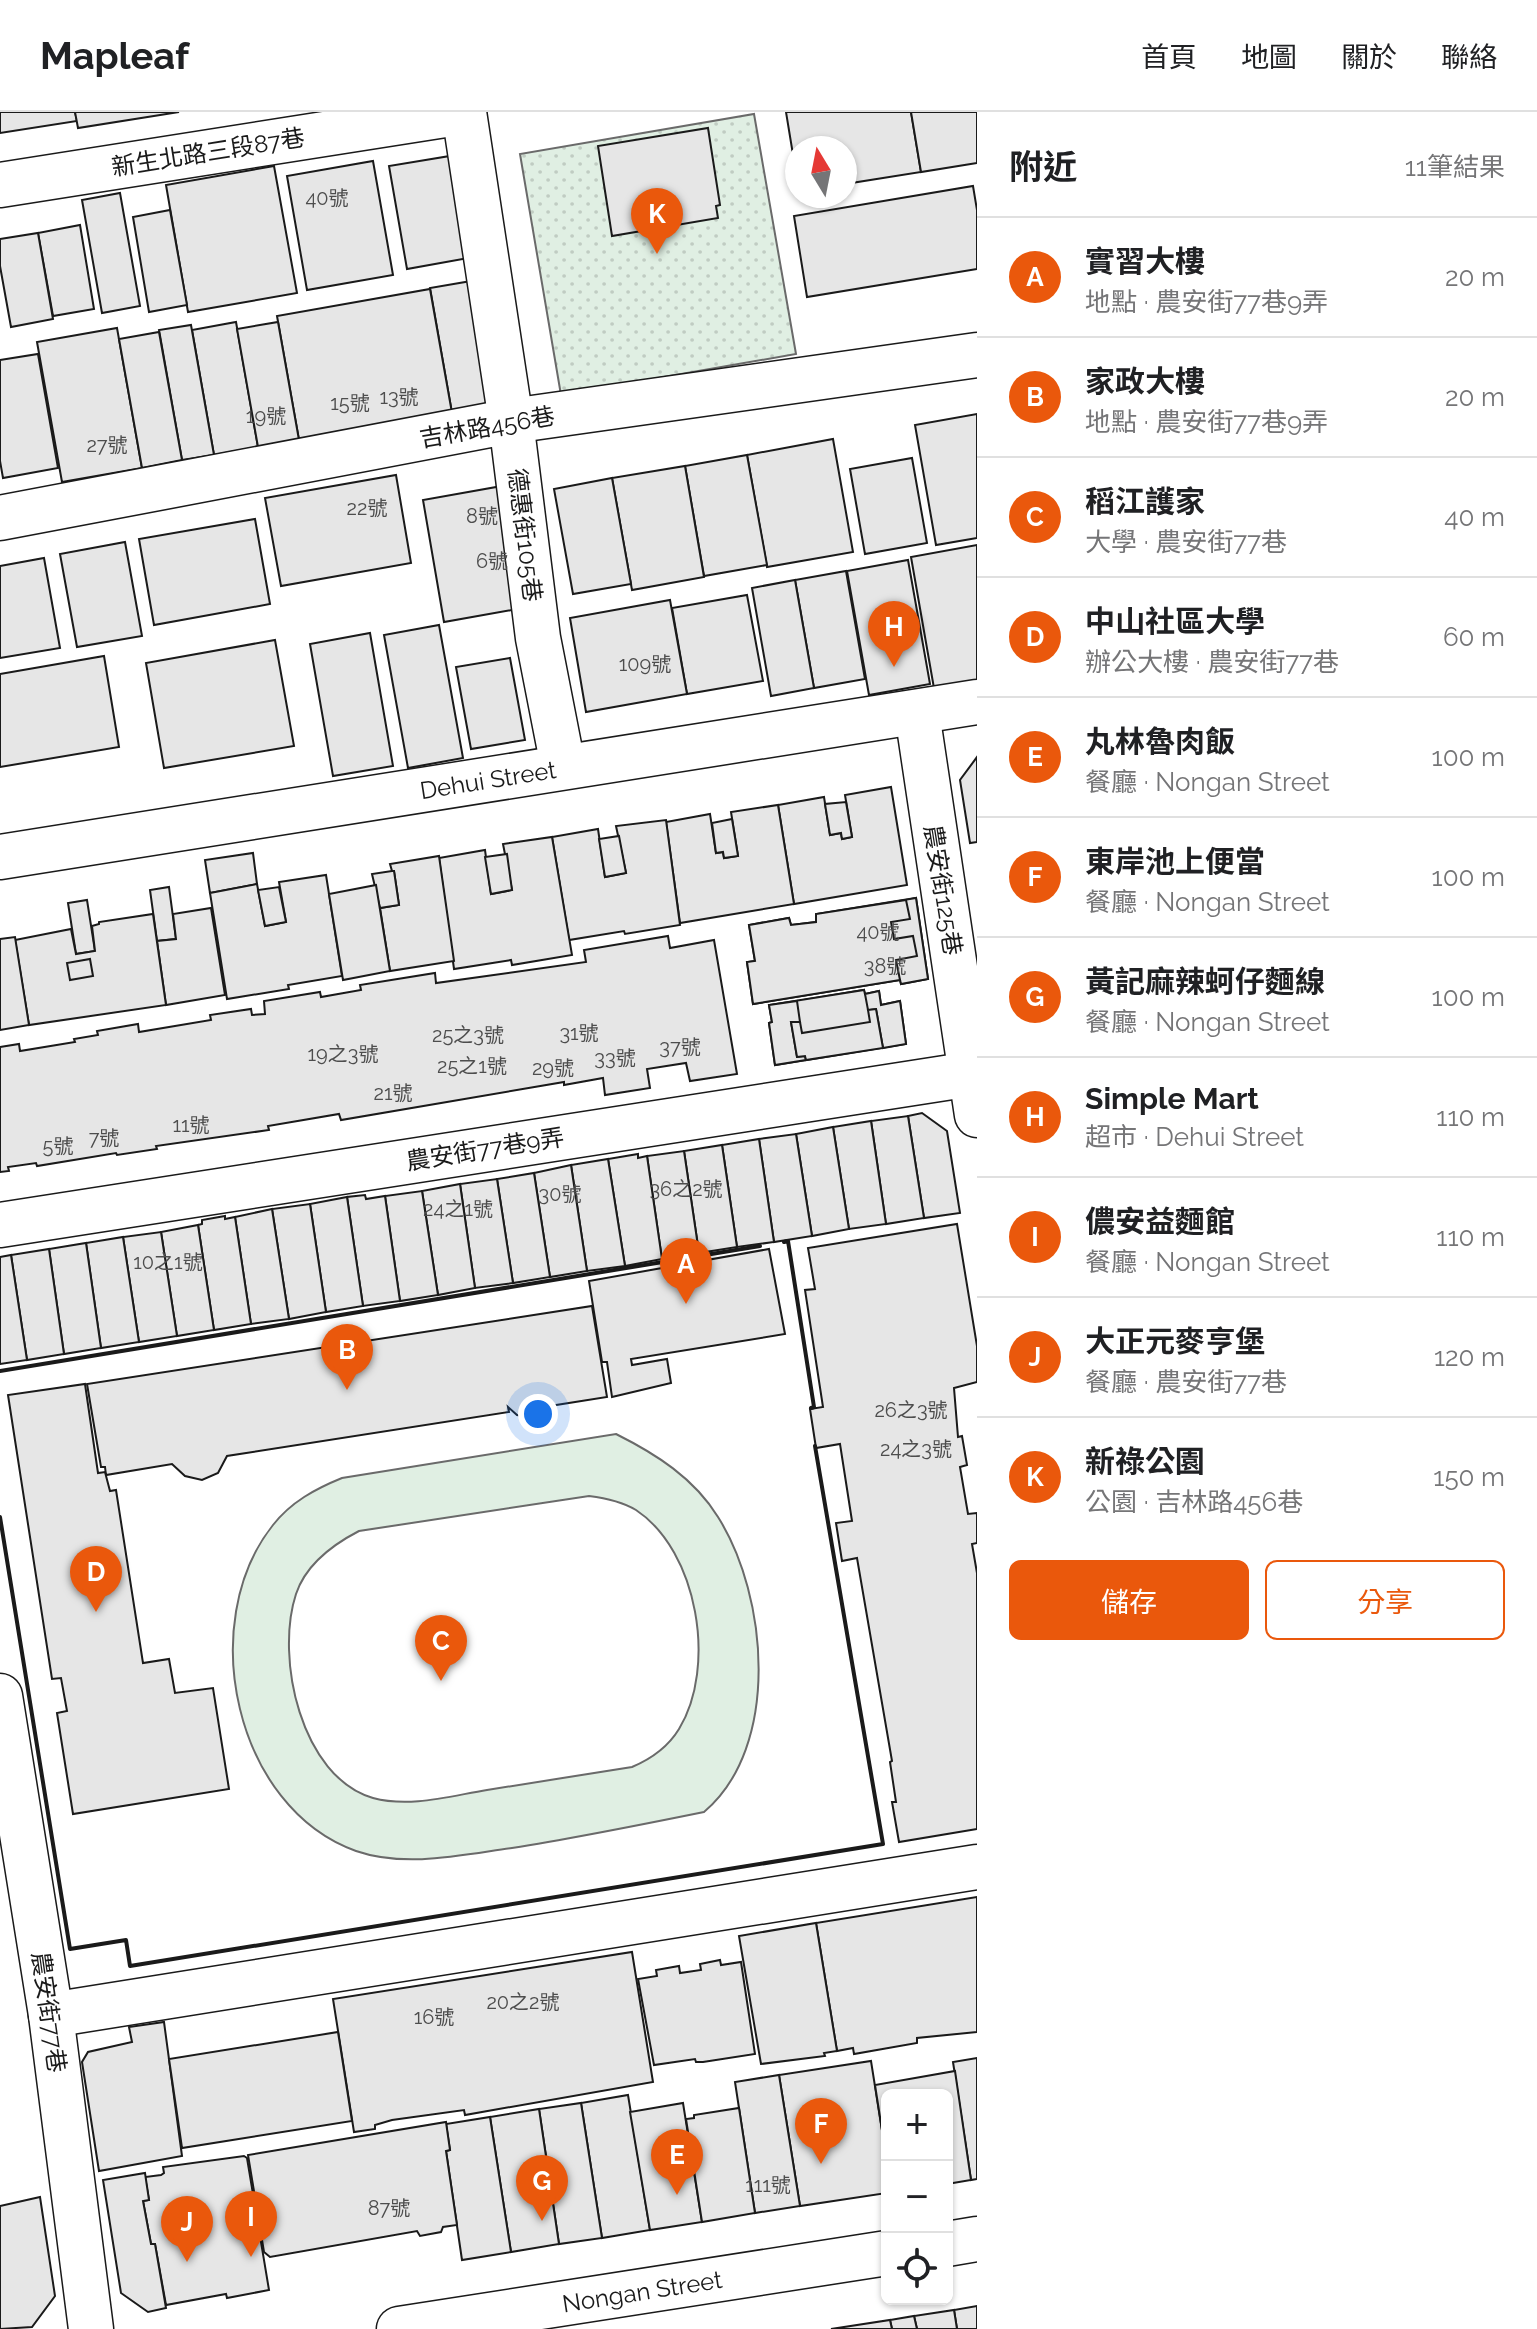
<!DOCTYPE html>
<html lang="zh-TW">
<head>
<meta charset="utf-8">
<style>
  body { margin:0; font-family:Raleway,"Noto Sans TC",sans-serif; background:#f6f6f6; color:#202124 }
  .controls { position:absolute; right:24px; bottom:24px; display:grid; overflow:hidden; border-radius:12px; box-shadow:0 2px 6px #0004 }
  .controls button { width:72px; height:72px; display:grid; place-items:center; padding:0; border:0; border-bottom:2px solid #e0e0e0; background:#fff; color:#202124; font:40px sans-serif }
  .compass { position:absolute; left:785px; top:24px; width:72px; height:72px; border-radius:50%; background:#fff; box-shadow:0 2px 6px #0004; rotate:350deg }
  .you { position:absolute; left:538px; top:1302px; width:28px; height:28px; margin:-20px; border:6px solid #fff; border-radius:50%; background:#1a73e8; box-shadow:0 0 0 12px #1a73e833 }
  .badge { display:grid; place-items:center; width:52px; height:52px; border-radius:50%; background:#ea580c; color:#fff; font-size:26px; font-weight:700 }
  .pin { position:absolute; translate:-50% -66px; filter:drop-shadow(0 2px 4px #0008) }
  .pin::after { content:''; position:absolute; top:42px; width:28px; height:24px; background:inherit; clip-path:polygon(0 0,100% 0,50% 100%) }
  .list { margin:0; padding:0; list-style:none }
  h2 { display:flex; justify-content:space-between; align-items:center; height:104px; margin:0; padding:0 32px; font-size:34px }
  h2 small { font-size:26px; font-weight:400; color:#757577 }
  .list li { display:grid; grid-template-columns:52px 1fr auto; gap:24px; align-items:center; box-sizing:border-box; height:120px; padding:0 32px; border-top:2px solid #e0e0e0 }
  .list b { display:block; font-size:30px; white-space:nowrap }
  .list p { margin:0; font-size:26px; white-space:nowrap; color:#757577 }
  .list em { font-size:26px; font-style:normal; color:#757577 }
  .actions { display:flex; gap:16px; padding:24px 32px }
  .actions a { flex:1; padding:18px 0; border:2px solid #ea580c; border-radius:12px; text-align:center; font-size:28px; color:#ea580c }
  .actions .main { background:#ea580c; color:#fff }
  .icon { flex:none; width:44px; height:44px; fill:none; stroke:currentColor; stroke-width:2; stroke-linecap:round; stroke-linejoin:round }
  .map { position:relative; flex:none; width:977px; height:2217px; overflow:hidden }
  header { display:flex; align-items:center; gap:48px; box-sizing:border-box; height:112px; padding:0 40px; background:#fff; border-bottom:2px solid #e0e0e0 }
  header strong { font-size:38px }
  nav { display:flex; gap:44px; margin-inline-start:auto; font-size:28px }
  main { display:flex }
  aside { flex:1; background:#fff }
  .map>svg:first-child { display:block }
  .grass { fill:#e0efe3; stroke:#6a6a6a; stroke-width:2; fill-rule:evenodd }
  .park { fill:url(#park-dots); stroke:#6a6a6a; stroke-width:2 }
  .building { fill:#e6e6e6; stroke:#1a1a1a; stroke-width:2 }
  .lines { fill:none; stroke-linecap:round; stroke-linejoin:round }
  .minor-casing { stroke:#1a1a1a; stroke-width:47 }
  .minor { stroke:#fff; stroke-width:44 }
  .wall { stroke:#1a1a1a; stroke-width:4 }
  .labels { text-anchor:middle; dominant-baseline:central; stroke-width:6; stroke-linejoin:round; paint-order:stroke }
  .number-label { font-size:20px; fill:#4d4d4d }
  .street-label { font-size:24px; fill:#1a1a1a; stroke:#fff }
</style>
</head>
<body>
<header>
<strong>Mapleaf</strong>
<nav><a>首頁</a><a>地圖</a><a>關於</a><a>聯絡</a></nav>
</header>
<main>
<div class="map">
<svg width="977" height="2217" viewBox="0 0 977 2217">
  <defs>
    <pattern id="park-dots" width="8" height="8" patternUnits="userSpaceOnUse" patternTransform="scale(2)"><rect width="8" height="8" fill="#e0efe3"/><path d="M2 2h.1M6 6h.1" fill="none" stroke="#c0ccc2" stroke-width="1.8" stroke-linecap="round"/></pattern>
  </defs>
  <rect width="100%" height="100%" fill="#fff"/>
  <path class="grass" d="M616 1322C656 1342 694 1366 718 1405 768 1484 781 1635 704 1700 640 1713 576 1726 512 1736 462 1743 405 1756 356 1739 235 1696 195 1511 273 1413 291 1390 315 1377 342 1366ZM589 1384C605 1386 621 1389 636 1398 698 1439 717 1555 679 1617 668 1635 651 1647 632 1655 584 1663 535 1670 487 1678 450 1684 410 1696 373 1686 301 1665 275 1546 296 1482 306 1452 332 1433 359 1419Z"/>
  <path class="park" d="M754 2 796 242 561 283 520 42Z"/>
  <g class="building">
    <path d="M0 0H75L77 9 0 21Z"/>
    <path d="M75 0H179L78 16Z"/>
    <path d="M786 0H911L921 60 845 72V36H797V67Z"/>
    <path d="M911 0H977V51L921 60Z"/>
    <path d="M708 16 720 93 716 94 718 106 612 124 598 34Z"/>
    <path d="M456 43 474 145 407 157 389 54Z"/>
    <path d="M373 49 393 163 307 178 287 64Z"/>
    <path d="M274 54 297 181 188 200 166 73Z"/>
    <path d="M973 74 977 98V157L807 185 794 104Z"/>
    <path d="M120 81 140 194 102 201 82 88Z"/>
    <path d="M170 98 187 193 149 200 133 105Z"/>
    <path d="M80 113 94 197 53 204 38 121Z"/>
    <path d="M38 121 53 207 11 215 0 154V127Z"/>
    <path d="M483 167 505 292 452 301 430 176Z"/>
    <path d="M430 177 452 301 299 328 277 204Z"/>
    <path d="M236 210 258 335 214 343 192 218Z"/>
    <path d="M278 210 299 328 258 335 237 217Z"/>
    <path d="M191 213 214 343 182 348 159 218Z"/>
    <path d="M117 216 142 356 62 370 37 230Z"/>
    <path d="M159 220 182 348 142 356 119 227Z"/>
    <path d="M38 242 58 356 3 366 0 349V248Z"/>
    <path d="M977 302V426L936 433 915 313Z"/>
    <path d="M833 327 853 440 767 455 747 343Z"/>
    <path d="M747 343 767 453 704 464 685 354Z"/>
    <path d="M912 346 927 431 865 442 850 357Z"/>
    <path d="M685 354 704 465 632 478 612 366Z"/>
    <path d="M396 363 411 451 281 474 265 386Z"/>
    <path d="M612 366 631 472 573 482 554 377Z"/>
    <path d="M502 374 523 496 444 510 423 388Z"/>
    <path d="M255 407 270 492 154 513 139 427Z"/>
    <path d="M125 430 142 524 77 535 60 442Z"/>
    <path d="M977 433V574L935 582 911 445Z"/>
    <path d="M44 446 60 536 0 546V454Z"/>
    <path d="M908 448 930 572 869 583 847 459Z"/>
    <path d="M846 459 865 567 814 576 795 468Z"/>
    <path d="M795 468 814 576 771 584 752 476Z"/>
    <path d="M747 483 763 569 687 582 672 496Z"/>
    <path d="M670 488 687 582 586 600 570 506Z"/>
    <path d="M439 513 463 646 408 656 384 523Z"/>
    <path d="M370 521 393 654 333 664 310 532Z"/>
    <path d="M275 528 294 634 164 656 146 551Z"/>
    <path d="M104 544 119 635 0 655V562Z"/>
    <path d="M510 546 525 628 471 637 456 555Z"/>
    <path d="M977 645V730L970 731 960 668Z"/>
    <path d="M891 675 907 773 794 792 778 693 824 685 830 723 841 721 842 727 852 725 845 683Z"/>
    <path d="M846 690 852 725 842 727 841 721 830 723 825 692Z"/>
    <path d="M778 693 794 792 680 811 666 710 710 702 716 741 723 740 724 746 738 744 731 700Z"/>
    <path d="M732 707 738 744 724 746 723 740 716 741 712 711Z"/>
    <path d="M666 708 680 813 625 822 624 819 569 828 552 725 598 717 605 765 626 761 616 714Z"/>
    <path d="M619 724 626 761 605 765 599 727Z"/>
    <path d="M552 725 572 843 512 853 511 848 454 857 439 746 485 738 491 782 512 778 503 732Z"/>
    <path d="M253 741 257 772 210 781 205 748Z"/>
    <path d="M507 742 512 778 491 782 485 745Z"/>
    <path d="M439 744 454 849 390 859 380 796 399 793 394 759H392L390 752Z"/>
    <path d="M392 759H394L399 793 380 796 372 762Z"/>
    <path d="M326 763 342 864 288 873 289 877 227 887 210 781 257 772 265 814 286 810 279 770Z"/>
    <path d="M376 773 390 859 343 868 329 782Z"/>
    <path d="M169 775 176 827 157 829 150 778Z"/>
    <path d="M279 775 286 810 265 814 258 778Z"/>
    <path d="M916 786 928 867 901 872 896 848 917 844 913 824 894 827 891 810 910 807 906 788Z"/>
    <path d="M916 786 928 867 901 872 900 868 753 892 747 850 755 849 749 813 789 806 791 813 816 810V802Z"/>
    <path d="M87 788 95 839 76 842 68 791Z"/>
    <path d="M906 788 910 807 891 810 894 827 913 824 917 844 896 848 900 868 753 892 747 850 755 849 749 813 789 806 791 813 816 810V802Z"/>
    <path d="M211 796 225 883 166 893 157 829 176 827 173 802Z"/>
    <path d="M153 802 166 893 29 913 15 828 71 817 76 842 95 839 92 814 99 812V810Z"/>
    <path d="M668 824 670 836 714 828 737 962 690 969 686 951 647 957 650 976 605 983 603 966 564 973V970L341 1008 339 1002 268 1014 269 1018 156 1034 157 1037 117 1043 116 1041 37 1054 36 1051 8 1055 9 1059 0 1060V935L19 932 20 939 75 930 74 927 98 923 97 919 138 912 139 920 211 908 210 903 251 897 252 903 265 902 264 889 320 880 321 885 361 878 360 873 435 861 436 871 586 850 584 838Z"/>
    <path d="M15 825 29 913 0 918V827Z"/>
    <path d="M90 847 93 864 70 868 67 851Z"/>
    <path d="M864 878 870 910 802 921 797 889Z"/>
    <path d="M864 878 865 882 879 879 881 893 900 889 906 932 775 953 769 911 772 910 769 893Z"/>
    <path d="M879 879 881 893 900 889 906 932 883 936 876 897 868 898 865 882Z"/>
    <path d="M797 889 800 910H791L797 945 805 944 806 948 775 953 769 911 772 910 769 893Z"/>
    <path d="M876 897 883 936 806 948 805 944 797 945 791 910H800L802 921 870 910 868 898Z"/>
    <path d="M922 1001 947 1019 960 1101 924 1106 908 1004Z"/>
    <path d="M908 1004 924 1106 886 1112 871 1009Z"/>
    <path d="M871 1009 886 1112 849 1117 833 1015Z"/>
    <path d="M833 1015 849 1117 812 1124 796 1022Z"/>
    <path d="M796 1022 812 1124 774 1130 759 1027Z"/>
    <path d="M759 1027 774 1130 737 1135 722 1033Z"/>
    <path d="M722 1033 737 1135 699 1141 684 1039Z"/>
    <path d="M684 1039 699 1141 662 1147 647 1044Z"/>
    <path d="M638 1042V1046L647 1044 662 1147 625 1154 608 1047Z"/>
    <path d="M608 1047 625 1154 587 1159 571 1053Z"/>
    <path d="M571 1053 587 1159 550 1165 534 1061Z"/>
    <path d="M534 1061 550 1165 513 1171 497 1067Z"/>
    <path d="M497 1067 513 1171 475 1176 460 1072Z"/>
    <path d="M460 1072 475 1176 438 1183 422 1079Z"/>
    <path d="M422 1079 438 1183 400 1189 385 1084Z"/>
    <path d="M365 1083 366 1087 385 1084 400 1189 363 1194 347 1085Z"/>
    <path d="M347 1085 363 1194 326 1200 310 1092Z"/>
    <path d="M310 1092 326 1200 289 1207 272 1097Z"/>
    <path d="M272 1097 289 1207 251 1212 235 1105Z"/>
    <path d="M225 1104V1107L235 1105 251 1212 214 1218 198 1113 202 1112V1108Z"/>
    <path d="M957 1112 977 1234V1270L954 1276 958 1325 962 1324 967 1353 960 1355 968 1402 977 1401V1431L972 1432 977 1461V1717L899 1730 892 1690H896L890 1650 892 1649 857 1446 842 1449 836 1411 852 1409 840 1332 816 1336 810 1297 823 1295 805 1178 815 1177 808 1136Z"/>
    <path d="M198 1113 214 1218 177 1224 161 1120Z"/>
    <path d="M161 1120 177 1224 139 1230 123 1125Z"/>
    <path d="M123 1125 139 1230 101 1236 86 1131Z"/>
    <path d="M86 1131 101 1236 64 1242 49 1137Z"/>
    <path d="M49 1137 64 1242 27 1248 11 1143Z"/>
    <path d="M769 1137 785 1222 631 1247 632 1253 667 1247 671 1271 612 1285 607 1250H602L589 1169Z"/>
    <path d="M11 1143 27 1248 0 1252V1145Z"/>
    <path d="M592 1194 607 1285 537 1296 536 1291 533 1299 523 1304 517 1303 508 1295 509 1300 227 1344 218 1361 202 1368 185 1364 172 1352 106 1363 105 1355H101L87 1272Z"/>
    <path d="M85 1272 98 1361 105 1360 110 1379 116 1378 143 1551 169 1547 175 1581 213 1576 229 1677 73 1702 57 1601 67 1599 61 1566 52 1567 8 1283Z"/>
    <path d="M977 1785V1920L917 1926V1931L854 1942 853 1936 837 1939 816 1811Z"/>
    <path d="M816 1811 837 1939 824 1941 825 1944 761 1952 739 1824Z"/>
    <path d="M632 1840 653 1970 465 2003 464 1998 392 2008 375 2013V2017L354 2020 333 1887Z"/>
    <path d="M720 1848 721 1853 741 1850 755 1942 703 1950H696L695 1947 654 1953 638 1867 657 1864 656 1858 679 1854 680 1861 701 1858 700 1852Z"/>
    <path d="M164 1910 182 2044 99 2059 82 1950 88 1940 132 1930 129 1915Z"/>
    <path d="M338 1920 352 2009 182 2036 169 1947Z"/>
    <path d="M977 1946V2067L971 2068 953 1950Z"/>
    <path d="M871 1949 887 2050V2081L800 2094 779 1963Z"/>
    <path d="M955 1959 971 2068 947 2072V1983H887V2050L875 1973Z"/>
    <path d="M779 1963 800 2094 755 2101 735 1970Z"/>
    <path d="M628 1983 650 2118 602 2126 581 1991Z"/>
    <path d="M581 1991 602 2126 559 2132 539 1997Z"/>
    <path d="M683 1991 702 2110 650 2118 630 2000Z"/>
    <path d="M739 1996 755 2101 702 2110 686 2007 694 2006V2003Z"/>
    <path d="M539 1997 559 2132 511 2140 490 2005Z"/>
    <path d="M490 2005 511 2140 462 2148 446 2039 450 2038 446 2012Z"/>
    <path d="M446 2010 450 2038 446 2039 457 2113 443 2115 441 2120 420 2124 417 2119 270 2145 264 2140 248 2043Z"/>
    <path d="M244 2044 247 2046 269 2178 227 2186 226 2182 166 2193 155 2132H151L143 2089 149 2088 145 2065 161 2063 164 2061 163 2055Z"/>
    <path d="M145 2061 149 2088 143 2089 151 2132H155L166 2196 148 2200 121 2181 103 2068Z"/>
    <path d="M40 2085 55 2184 32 2215 0 2217V2094Z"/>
    <path d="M977 2194V2217H957L954 2198Z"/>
    <path d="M954 2198 957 2217H917L914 2204Z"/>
    <path d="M914 2204 917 2217H892L890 2208Z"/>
    <path d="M890 2208 892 2217H831Z"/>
  </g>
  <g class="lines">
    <defs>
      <g id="minor">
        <path d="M464 0 511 309 538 526 563 654"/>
        <path d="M0 73 464 0"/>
        <path d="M0 406 511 309 977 243"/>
        <path d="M917 601 977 1003"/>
        <path id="s1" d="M0 745 977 590"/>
        <path d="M0 1113 971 962"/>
        <path d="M0 1584 51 1903 91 2217"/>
        <path d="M51 1903 977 1755"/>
        <path d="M947 2132 977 2127"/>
        <path id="s2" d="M399 2217 887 2141"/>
      </g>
    </defs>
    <use href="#minor" class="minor-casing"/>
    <use href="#minor" class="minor"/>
    <g class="wall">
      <path d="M784 1130 788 1129 814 1295 811 1296"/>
      <path d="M0 1259 760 1134"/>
      <path d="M0 1405 70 1837 126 1828 130 1854 883 1732 815 1334"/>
    </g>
  </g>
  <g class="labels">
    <g class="number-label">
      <text x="327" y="86">40號</text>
      <text x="399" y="285">13號</text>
      <text x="350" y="291">15號</text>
      <text x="266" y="304">19號</text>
      <text x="107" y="333">27號</text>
      <text x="367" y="396">22號</text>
      <text x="482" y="404">8號</text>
      <text x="492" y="449">6號</text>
      <text x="645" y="552">109號</text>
      <text x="878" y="820">40號</text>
      <text x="885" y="854">38號</text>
      <text x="579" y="921">31號</text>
      <text x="468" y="923">25之3號</text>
      <text x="680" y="935">37號</text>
      <text x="343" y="942">19之3號</text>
      <text x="615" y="946">33號</text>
      <text x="472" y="954">25之1號</text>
      <text x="553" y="956">29號</text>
      <text x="393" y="981">21號</text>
      <text x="191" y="1013">11號</text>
      <text x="104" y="1026">7號</text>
      <text x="58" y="1034">5號</text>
      <text x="686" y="1077">36之2號</text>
      <text x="560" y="1082">30號</text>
      <text x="458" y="1097">24之1號</text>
      <text x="168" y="1150">10之1號</text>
      <text x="911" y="1298">26之3號</text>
      <text x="916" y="1337">24之3號</text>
      <text x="523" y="1890">20之2號</text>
      <text x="434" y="1905">16號</text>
      <text x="768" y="2073">111號</text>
      <text x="389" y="2096">87號</text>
    </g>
    <g class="street-label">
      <text transform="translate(208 40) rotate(-9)">新生北路三段87巷</text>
      <text transform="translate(487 315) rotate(-10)">吉林路456巷</text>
      <text transform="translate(525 423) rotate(83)">德惠街105巷</text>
      <text stroke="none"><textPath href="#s1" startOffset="494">Dehui Street</textPath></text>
      <text transform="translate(943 778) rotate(81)">農安街125巷</text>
      <text transform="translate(485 1037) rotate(-9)">農安街77巷9弄</text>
      <text transform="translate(49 1900) rotate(82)">農安街77巷</text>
      <text stroke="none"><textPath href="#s2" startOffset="246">Nongan Street</textPath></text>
    </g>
  </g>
</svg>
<div class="controls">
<button>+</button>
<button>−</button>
<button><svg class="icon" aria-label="locate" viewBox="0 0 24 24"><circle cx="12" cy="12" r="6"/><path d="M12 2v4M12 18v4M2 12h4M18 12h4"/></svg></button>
</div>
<svg class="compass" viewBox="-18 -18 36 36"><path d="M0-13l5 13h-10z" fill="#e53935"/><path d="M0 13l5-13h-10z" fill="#757577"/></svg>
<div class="you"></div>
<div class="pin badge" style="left:686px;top:1192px">A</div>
<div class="pin badge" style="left:347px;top:1278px">B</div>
<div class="pin badge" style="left:441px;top:1569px">C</div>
<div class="pin badge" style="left:96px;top:1500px">D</div>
<div class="pin badge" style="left:677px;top:2083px">E</div>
<div class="pin badge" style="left:821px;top:2052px">F</div>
<div class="pin badge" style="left:542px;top:2109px">G</div>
<div class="pin badge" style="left:894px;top:555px">H</div>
<div class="pin badge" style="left:251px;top:2145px">I</div>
<div class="pin badge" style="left:187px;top:2150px">J</div>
<div class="pin badge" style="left:657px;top:142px">K</div>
</div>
<aside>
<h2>附近<small>11筆結果</small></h2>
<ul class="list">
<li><span class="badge">A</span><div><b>實習大樓</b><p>地點 · 農安街77巷9弄</p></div><em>20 m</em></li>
<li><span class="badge">B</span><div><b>家政大樓</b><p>地點 · 農安街77巷9弄</p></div><em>20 m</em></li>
<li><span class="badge">C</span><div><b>稻江護家</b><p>大學 · 農安街77巷</p></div><em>40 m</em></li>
<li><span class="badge">D</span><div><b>中山社區大學</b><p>辦公大樓 · 農安街77巷</p></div><em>60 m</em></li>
<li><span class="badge">E</span><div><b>丸林魯肉飯</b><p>餐廳 · Nongan Street</p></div><em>100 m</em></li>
<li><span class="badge">F</span><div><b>東岸池上便當</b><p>餐廳 · Nongan Street</p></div><em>100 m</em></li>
<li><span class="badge">G</span><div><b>黃記麻辣蚵仔麵線</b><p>餐廳 · Nongan Street</p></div><em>100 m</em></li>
<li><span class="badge">H</span><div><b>Simple Mart</b><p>超市 · Dehui Street</p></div><em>110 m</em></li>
<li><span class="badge">I</span><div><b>儂安益麵館</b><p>餐廳 · Nongan Street</p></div><em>110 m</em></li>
<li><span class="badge">J</span><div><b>大正元麥亨堡</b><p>餐廳 · 農安街77巷</p></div><em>120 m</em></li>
<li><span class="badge">K</span><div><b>新祿公園</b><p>公園 · 吉林路456巷</p></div><em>150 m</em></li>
</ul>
<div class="actions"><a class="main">儲存</a><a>分享</a></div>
</aside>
</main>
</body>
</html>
